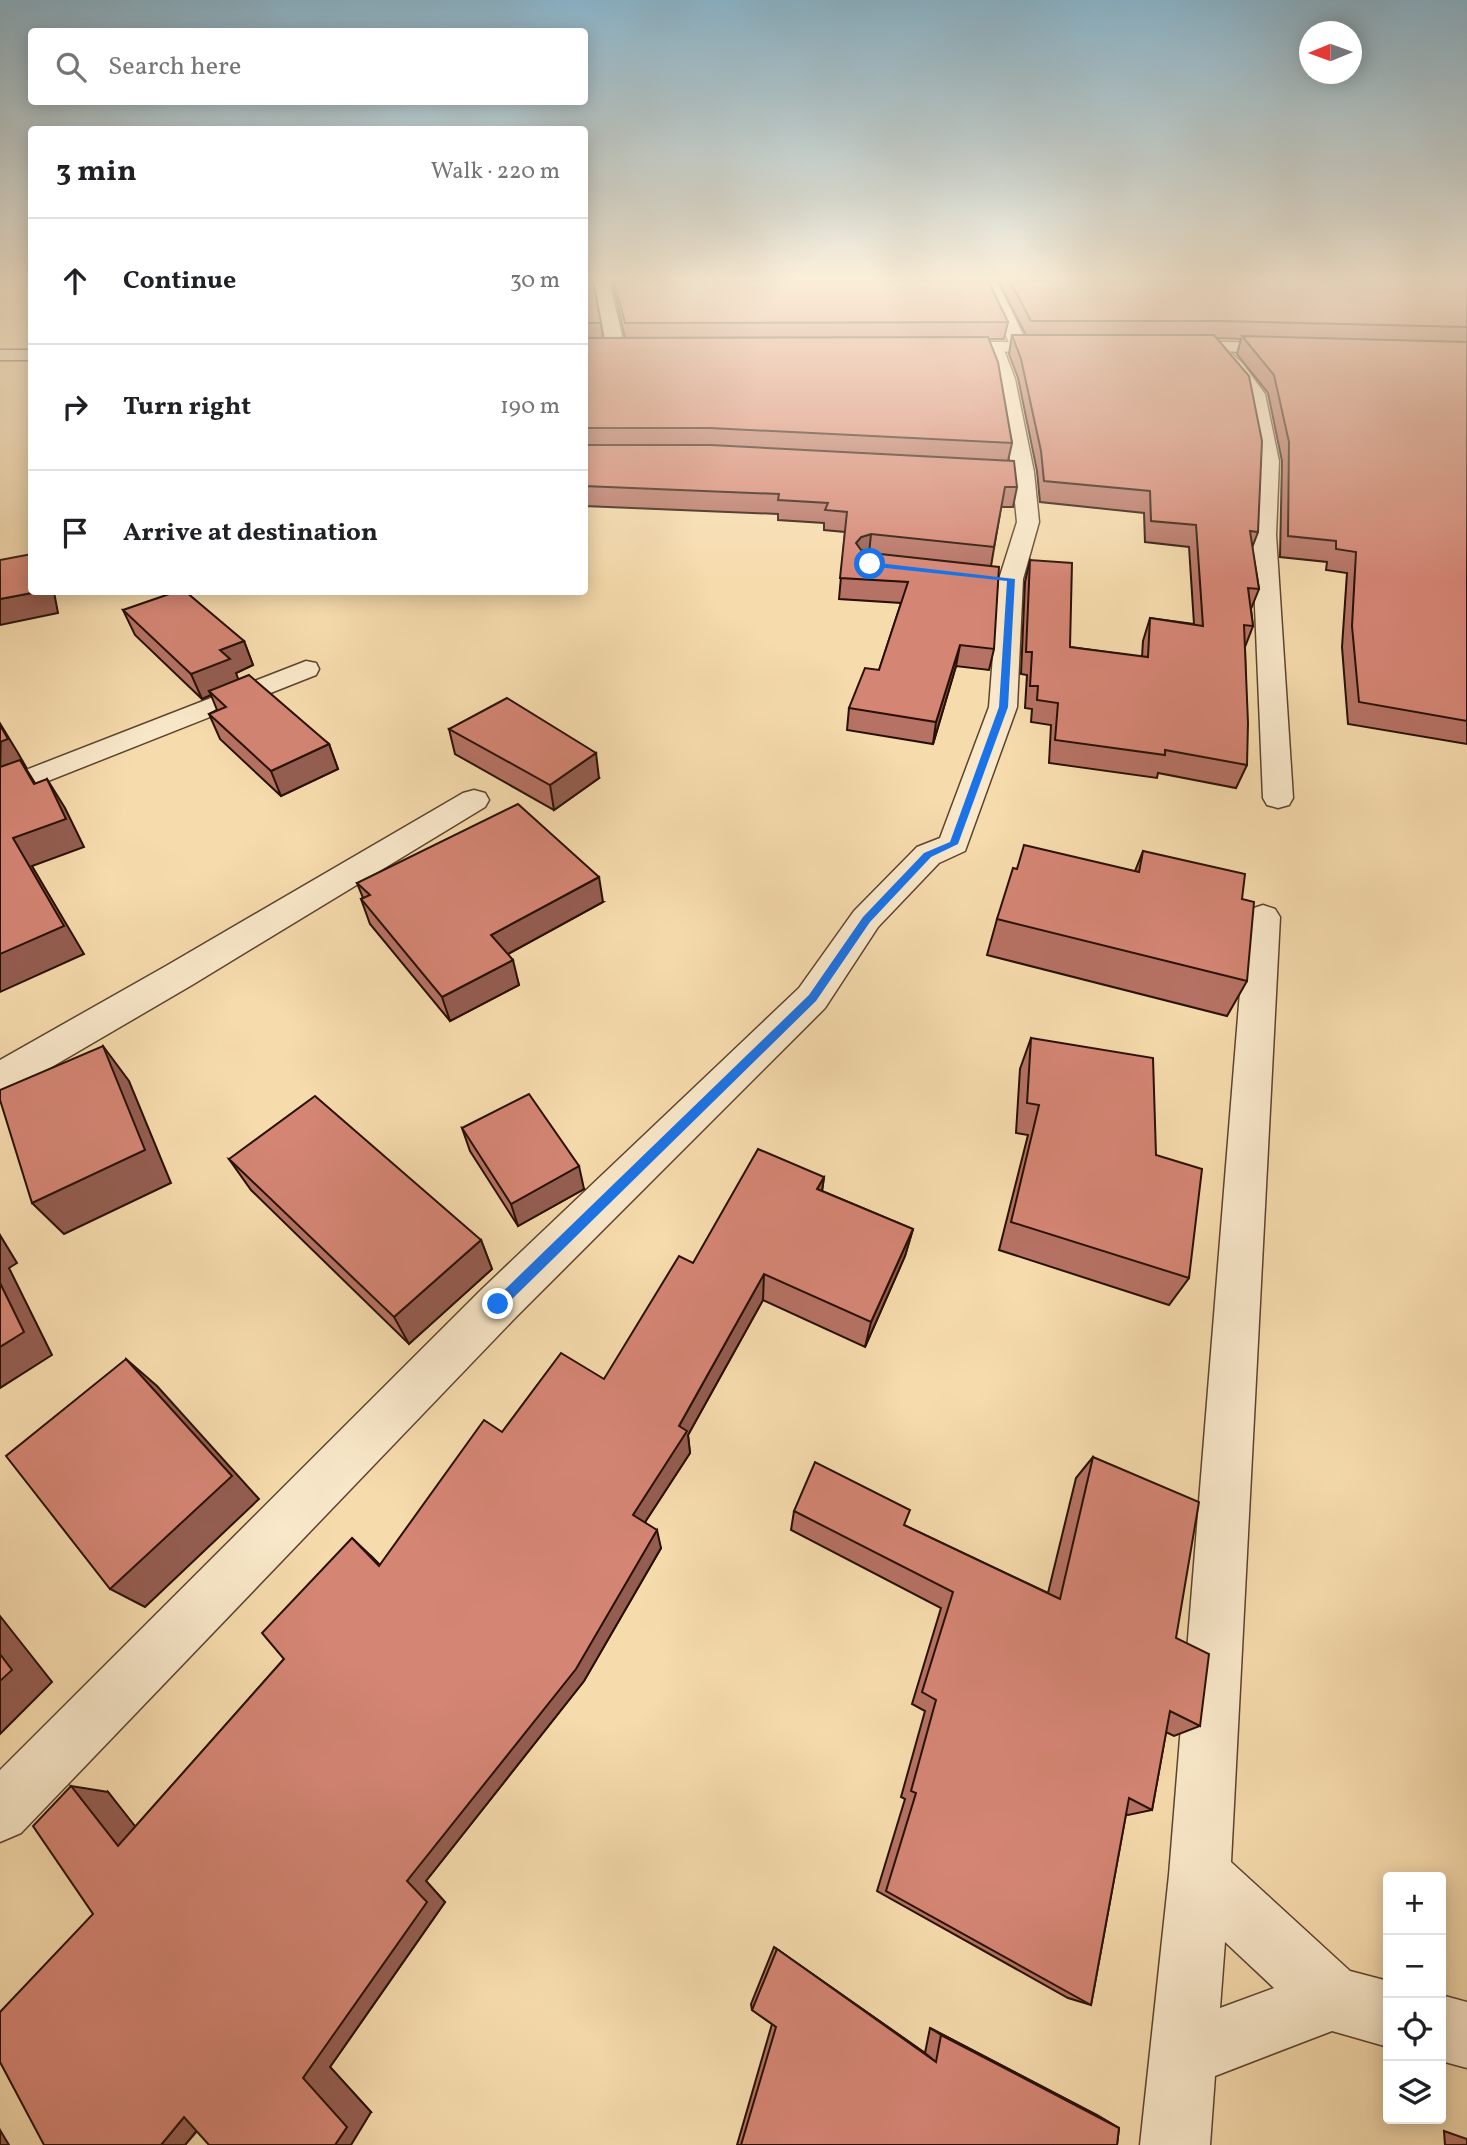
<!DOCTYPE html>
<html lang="en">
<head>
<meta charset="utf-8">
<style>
  body { margin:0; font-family:Vollkorn,serif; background:#f2f2f2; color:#202124 }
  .controls { position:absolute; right:21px; bottom:21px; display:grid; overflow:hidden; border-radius:7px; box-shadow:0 4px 18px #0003 }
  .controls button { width:63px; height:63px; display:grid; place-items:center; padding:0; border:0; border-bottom:2px solid #e0e0e0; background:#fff; color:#202124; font:35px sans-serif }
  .compass { position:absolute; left:1299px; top:21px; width:63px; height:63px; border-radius:50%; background:#fff; box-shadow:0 4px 18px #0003; rotate:269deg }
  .stop { position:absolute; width:21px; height:21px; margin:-16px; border:5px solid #1a73e8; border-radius:50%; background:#fff }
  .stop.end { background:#1a73e8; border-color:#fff; box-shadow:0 2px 7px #0008 }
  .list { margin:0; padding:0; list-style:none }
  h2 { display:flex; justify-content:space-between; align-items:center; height:91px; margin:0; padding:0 28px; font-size:30px }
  h2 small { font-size:23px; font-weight:400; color:#757577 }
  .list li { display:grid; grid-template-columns:46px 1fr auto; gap:21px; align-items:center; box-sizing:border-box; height:126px; padding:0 28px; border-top:2px solid #e0e0e0 }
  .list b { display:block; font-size:26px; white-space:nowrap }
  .list em { font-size:23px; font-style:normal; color:#757577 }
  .icon { flex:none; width:38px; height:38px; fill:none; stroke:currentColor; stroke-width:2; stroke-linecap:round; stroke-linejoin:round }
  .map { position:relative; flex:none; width:1467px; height:2145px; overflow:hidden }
  .search { position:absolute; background:#fff; box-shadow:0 4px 18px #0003; left:28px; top:28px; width:560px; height:77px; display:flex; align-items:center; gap:18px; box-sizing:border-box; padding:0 24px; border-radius:7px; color:#757577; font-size:26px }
  .panel { position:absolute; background:#fff; box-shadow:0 4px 18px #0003; left:28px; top:126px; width:560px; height:469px; border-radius:7px }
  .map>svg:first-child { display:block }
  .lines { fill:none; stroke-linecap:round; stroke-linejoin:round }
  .minor-casing { stroke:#5c432e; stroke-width:3 }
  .tertiary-casing { stroke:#5c432e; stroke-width:3 }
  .minor { fill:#f9e8ca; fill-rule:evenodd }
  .tertiary { fill:#f9e8ca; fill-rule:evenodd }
  .wall { fill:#b67264; stroke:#281004; stroke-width:2 }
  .shaded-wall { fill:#945d51; stroke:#281004; stroke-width:2 }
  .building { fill:#d48574; stroke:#281004; stroke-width:2 }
  .route { fill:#1a73e8 }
</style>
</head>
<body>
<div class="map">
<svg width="1467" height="2145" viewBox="0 0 1467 2145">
  <rect width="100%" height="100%" fill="#f6dbad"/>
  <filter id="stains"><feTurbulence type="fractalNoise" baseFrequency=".00286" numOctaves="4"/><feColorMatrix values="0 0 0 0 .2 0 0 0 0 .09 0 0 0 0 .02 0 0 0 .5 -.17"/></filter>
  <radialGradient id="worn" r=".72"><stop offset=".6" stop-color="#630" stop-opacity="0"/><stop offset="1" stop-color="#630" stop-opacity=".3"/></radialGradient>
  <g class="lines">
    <defs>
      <g id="minor">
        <path d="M593 281H609L625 348 622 352H610L607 348Z"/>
        <path d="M981 281H997L1029 347 1026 351 1020 352 1011 347Z"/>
        <path d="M994 342 1003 347 1015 379 1034 472 1039 522 1023 579 1017 707 965 851 939 863 878 927 825 1008 514 1319 21 1833 0 1842V1770L482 1289 799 988 854 911 917 847 940 838 989 707 999 579 1017 522 1012 472 997 379 985 347Z"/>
        <path d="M1218 345 1224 346 1243 364 1265 394 1279 461 1276 535 1293 798 1289 805 1278 808 1267 805 1263 798 1252 535 1257 461 1245 394 1209 350Z"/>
        <path d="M306 661 316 663 319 669 316 675 0 800V780Z"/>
        <path d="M474 790 485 793 489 800 485 807 192 985 14 1089 0 1093V1060L166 966 463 793Z"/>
        <path d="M1263 905 1275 909 1280 917 1231 1862 1350 1971 1388 1981V2047L1332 2031 1215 2076 1210 2145H1140L1169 1875 1246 917 1251 909ZM1225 1942 1274 1988 1220 2008Z"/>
        <path d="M1441 1995 1467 2002V2068L1441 2061Z"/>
      </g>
      <g id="tertiary">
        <path d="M1172 341 1290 343 1299 348 1290 353 1166 350 1163 346 1166 342Z"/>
        <path d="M941 342H1062L1071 347 1062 352 935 351 932 347Z"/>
        <rect x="0" y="350" width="32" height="10"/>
      </g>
    </defs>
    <use href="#minor" class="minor-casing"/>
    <use href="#tertiary" class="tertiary-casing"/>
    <use href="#minor" class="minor"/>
    <use href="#tertiary" class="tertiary"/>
  </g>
  <g class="wall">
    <path d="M584 281 601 323 603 338H625L612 281H988L1008 322 1004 339H989L1012 443 1008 461 1017 487 1013 507H1001L991 566 994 649 989 670 956 666 933 744 847 730 849 708 879 670 901 603 839 599 845 532 824 530V523L778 520V514L584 506Z"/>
    <path d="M998 281H1467V744L1348 724 1342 647 1347 573 1326 570 1327 562 1280 557 1282 461 1268 393 1237 354 1241 339 1217 338 1258 532 1252 548 1259 589 1251 609 1253 626 1245 647 1247 765 1236 788 1158 773 1157 778 1049 763 1051 725 1031 722 1032 709 1025 708 1027 675 1021 674 1025 582 1030 560 1070 647 1142 657 1143 641 1150 618 1194 624 1189 547 1145 542 1144 513 1040 502 1037 471 1018 378 1009 354 1012 335H1026Z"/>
    <path d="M123 610 244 641 253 665 236 673 238 680 329 744 338 769 281 796 220 739 209 714 217 710 211 695 202 699 135 635Z"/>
    <path d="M449 729 599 778 554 810 455 754Z"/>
    <path d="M1143 851 1242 899 1247 981 1227 1016 987 955 997 919 1017 869 1135 871Z"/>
    <path d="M357 883 603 902 508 954 519 985 450 1021 370 924 361 899 363 898Z"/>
    <path d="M1031 1038 1156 1155 1189 1278 1169 1305 999 1250 1028 1135 1016 1133 1020 1069Z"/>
    <path d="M462 1128 584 1189 518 1226 470 1151Z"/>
    <path d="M229 1159 481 1240 492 1269 409 1344 251 1190Z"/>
    <path d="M824 1177 822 1191 913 1229 905 1256 865 1347 763 1300 688 1435 690 1453 645 1522 661 1548 584 1681 426 1881 445 1902 330 2067 371 2112 197 2131 185 2145 93 1914 108 1792 135 1827 284 1659 371 1556 380 1565 502 1432 604 1379 693 1263Z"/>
    <path d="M1093 1457 1176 1638 1200 1726 1174 1736 1166 1732 1152 1810 1128 1815 1126 1814 1091 2005 1068 1998 877 1891 905 1799 901 1797 925 1711 912 1704 941 1608 791 1530 794 1511 904 1525 1048 1593 1076 1478Z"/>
    <path d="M774 1947 925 2053 930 2028 1097 2115 1119 2128 1117 2145H737L772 2024 752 2010 751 2004Z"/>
    <path d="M1444 2131 1467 2139V2145H1445Z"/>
  </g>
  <g class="shaded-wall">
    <path d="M871 534 869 554 859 557 856 543 861 537Z"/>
    <path d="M37 592H54L58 613 0 625V599Z"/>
    <path d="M244 641 253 665 236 673 240 684 209 691 211 695 202 699 191 674 220 650Z"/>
    <path d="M960 645 956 666 933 744 936 722Z"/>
    <path d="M1 725 18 753 26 767H25L38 788 0 778Z"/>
    <path d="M329 744 338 769 281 796 271 771Z"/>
    <path d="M596 753 599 778 554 810 550 785Z"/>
    <path d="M47 779 65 808 84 847 32 866 84 954 0 992V954L13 838Z"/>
    <path d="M599 877 603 902 497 960 491 935Z"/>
    <path d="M513 960 519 985 450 1021 442 997Z"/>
    <path d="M103 1046 129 1081 171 1183 64 1234 32 1203Z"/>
    <path d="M579 1166 584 1189 518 1226 511 1204Z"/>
    <path d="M824 1177 820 1205 817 1189Z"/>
    <path d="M913 1229 905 1256 865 1347 871 1322Z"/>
    <path d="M0 1235 17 1263 9 1268 52 1355 0 1388Z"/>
    <path d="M481 1240 492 1269 409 1344 394 1317Z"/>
    <path d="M764 1274 763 1300 688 1435 690 1453 638 1533 633 1515 679 1426Z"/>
    <path d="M126 1359 157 1386 259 1499 145 1607 110 1589Z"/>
    <path d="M657 1530 661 1548 584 1681 426 1881 445 1902 330 2067 371 2112 351 2145H335L303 2078 407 1881Z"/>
    <path d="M352 1538 371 1556 396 1582 379 1566Z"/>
    <path d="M0 1616 52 1682 0 1734Z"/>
    <path d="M71 1786 108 1792 153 1849 118 1846Z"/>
    <path d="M774 1947 925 2053 936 2062 777 1949Z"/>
    <path d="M930 2028 1097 2115 1119 2128 941 2035Z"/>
    <path d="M219 2103 185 2145H161L184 2117Z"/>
    <path d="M0 2130 9 2145H0Z"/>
  </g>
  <g class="building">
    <path d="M584 281H593L601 323H584Z"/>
    <path d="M614 281H988L1008 322 625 323Z"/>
    <path d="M1010 281H1467V327L1219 321H1031Z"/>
    <path d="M1012 335H1214L1249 376 1262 441 1258 532 1250 531 1259 589 1248 588 1253 626 1244 625 1248 723 1247 765 1165 750V755L1055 740 1058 703 1037 700 1038 686H1030L1032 652H1026L1030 560 1072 563 1070 647 1148 657 1150 618 1203 626 1196 525 1151 521 1150 491 1044 481 1041 451 1021 359Z"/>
    <path d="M1242 336 1467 342V721L1359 702 1352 626 1356 552 1336 549V541L1288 536 1289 442 1274 375Z"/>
    <path d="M988 337 998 362 1012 443 710 428H584V338Z"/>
    <path d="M584 445H710L1014 461 1017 487H1005L994 547 871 534 861 537 856 543 861 550 871 553 999 567 994 649 960 645 936 722 849 708 865 668 879 670 908 582 840 578 847 512 825 510 828 503 778 500 779 494 584 486Z"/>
    <path d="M32 554V592H37L0 599V560Z"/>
    <path d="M175 592H186L244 641 220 650 230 659 191 674 123 610Z"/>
    <path d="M249 675 329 744 271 771 209 714 226 707 209 691Z"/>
    <path d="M507 698 596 753 550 785 449 729Z"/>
    <path d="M0 725 8 739 0 742Z"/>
    <path d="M20 760 34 784 47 779 66 819 13 838 64 926 0 954V767Z"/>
    <path d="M518 804 599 877 491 935 513 960 442 997 361 899 370 895 357 883Z"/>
    <path d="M1024 845 1139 872 1143 851 1245 874 1242 899 1254 902 1247 981 997 919 1013 868 1017 869Z"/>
    <path d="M1031 1038 1153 1058 1156 1155 1202 1169 1189 1278 1011 1222 1039 1105 1027 1103Z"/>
    <path d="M103 1046 145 1150 32 1203 0 1100V1090Z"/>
    <path d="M529 1094 579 1166 511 1204 462 1128Z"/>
    <path d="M315 1096 481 1240 394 1317 229 1159Z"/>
    <path d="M758 1149 824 1177 817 1189 913 1229 871 1322 764 1274 679 1426 687 1431 633 1515 657 1530 576 1669 407 1881 427 1902 303 2078 347 2127 335 2145H209L184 2117 161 2145H44L0 2062V2012L93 1914 33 1826 71 1786 118 1846 284 1659 262 1633 352 1538 379 1566 484 1420 502 1432 561 1353 604 1379 679 1256 693 1263Z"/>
    <path d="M0 1283 24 1332 0 1347Z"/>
    <path d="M126 1359 232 1476 110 1589 6 1456Z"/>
    <path d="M1093 1457 1199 1502 1176 1638 1209 1654 1200 1726 1170 1711 1152 1810 1129 1798 1091 2005 886 1891 916 1793 911 1791 936 1700 922 1692 953 1592 794 1511 815 1462 910 1510 904 1525 1060 1599Z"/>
    <path d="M0 1654 12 1670 0 1681Z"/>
    <path d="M777 1949 936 2062 941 2035 1119 2128 1117 2145H741L776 2027 752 2010Z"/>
  </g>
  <linearGradient id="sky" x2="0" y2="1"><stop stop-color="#8ab7cf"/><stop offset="0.48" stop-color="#fbefda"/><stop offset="1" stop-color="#fbefda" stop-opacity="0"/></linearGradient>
  <rect width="1467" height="581" fill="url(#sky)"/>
  <path class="route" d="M870 562 1015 579 1008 707 958 844 931 857 870 922 816 1001 503 1308H494V1300L809 995 863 917 924 853 950 842 999 707 1007 581 867 566Z"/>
  <rect width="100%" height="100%" filter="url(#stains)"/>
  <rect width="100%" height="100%" fill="url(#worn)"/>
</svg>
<div class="controls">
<button>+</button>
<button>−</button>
<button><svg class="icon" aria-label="locate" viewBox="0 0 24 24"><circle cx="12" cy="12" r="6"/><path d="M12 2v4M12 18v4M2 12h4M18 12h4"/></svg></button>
<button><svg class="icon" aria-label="layers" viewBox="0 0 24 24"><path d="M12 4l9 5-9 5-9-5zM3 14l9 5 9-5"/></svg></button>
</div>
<svg class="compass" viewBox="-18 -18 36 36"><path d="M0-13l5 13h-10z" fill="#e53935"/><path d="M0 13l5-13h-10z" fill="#757577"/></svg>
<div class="stop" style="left:870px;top:564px"></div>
<div class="stop end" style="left:498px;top:1304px"></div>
<div class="search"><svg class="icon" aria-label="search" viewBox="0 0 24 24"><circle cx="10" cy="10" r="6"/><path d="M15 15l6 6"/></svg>Search here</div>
<section class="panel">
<h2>3 min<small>Walk · 220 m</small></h2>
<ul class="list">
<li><svg class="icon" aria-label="ahead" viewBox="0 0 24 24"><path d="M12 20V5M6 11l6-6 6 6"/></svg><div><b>Continue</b></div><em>30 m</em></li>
<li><svg class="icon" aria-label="right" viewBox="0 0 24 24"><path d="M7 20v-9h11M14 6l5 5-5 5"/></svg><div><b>Turn right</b></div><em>190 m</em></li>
<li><svg class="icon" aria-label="arrive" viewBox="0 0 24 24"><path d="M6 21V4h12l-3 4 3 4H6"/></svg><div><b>Arrive at destination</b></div></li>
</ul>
</section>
</div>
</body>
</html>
